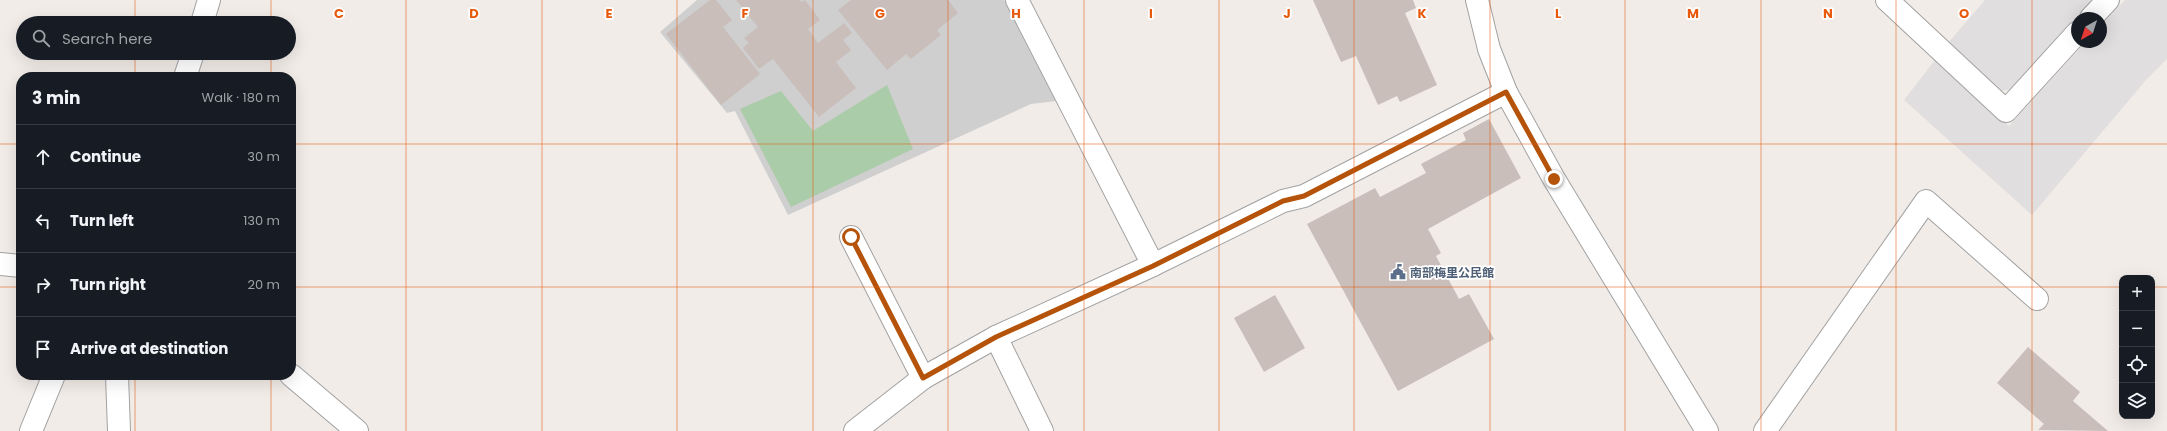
<!DOCTYPE html>
<html lang="en">
<head>
<meta charset="utf-8">
<style>
  body { margin:0; font-family:Poppins,"Noto Sans JP",sans-serif; background:#242831; color:#f1f3f6 }
  .controls { position:absolute; right:12px; bottom:12px; display:grid; overflow:hidden; border-radius:8px; box-shadow:0 4px 16px #0002 }
  .controls button { width:36px; height:36px; display:grid; place-items:center; padding:0; border:0; border-bottom:1px solid #363941; background:#171b24; color:#f1f3f6; font:20px sans-serif }
  .compass { position:absolute; left:2071px; top:12px; width:36px; height:36px; border-radius:50%; background:#171b24; box-shadow:0 4px 16px #0002; rotate:219deg }
  .stop { position:absolute; width:12px; height:12px; margin:-9px; border:3px solid #b45309; border-radius:50%; background:#fff }
  .stop.end { background:#b45309; border-color:#fff; box-shadow:0 1px 4px #0008 }
  .list { margin:0; padding:0; list-style:none }
  h2 { display:flex; justify-content:space-between; align-items:center; height:52px; margin:0; padding:0 16px; font-size:17px }
  h2 small { font-size:13px; font-weight:400; color:#9ea1a6 }
  .list li { display:grid; grid-template-columns:26px 1fr auto; gap:12px; align-items:center; box-sizing:border-box; height:64px; padding:0 16px; border-top:1px solid #363941 }
  .list b { display:block; font-size:15px; white-space:nowrap }
  .list em { font-size:13px; font-style:normal; color:#9ea1a6 }
  .icon { flex:none; width:22px; height:22px; fill:none; stroke:currentColor; stroke-width:2; stroke-linecap:round; stroke-linejoin:round }
  .map { position:relative; flex:none; width:2167px; height:431px; overflow:hidden }
  .search { position:absolute; background:#171b24; box-shadow:0 4px 16px #0002; left:16px; top:16px; width:280px; height:44px; display:flex; align-items:center; gap:10px; box-sizing:border-box; padding:0 14px; border-radius:22px; color:#9ea1a6; font-size:15px }
  .panel { position:absolute; background:#171b24; box-shadow:0 4px 16px #0002; left:16px; top:72px; width:280px; height:308px; border-radius:16px }
  .map>svg:first-child { display:block }
  .residential { fill:#e0dedf }
  .religious { fill:#cfcfcf }
  .cemetery { fill:#abcca8 }
  .building { fill:#cabebb }
  .lines { fill:none; stroke-linecap:round; stroke-linejoin:round }
  .minor-casing { stroke:#a2a2a2; stroke-width:24 }
  .tertiary-casing { stroke:#a2a2a2; stroke-width:24 }
  .minor { stroke:#fff; stroke-width:22 }
  .tertiary { stroke:#fff; stroke-width:22 }
  .route { stroke:#b45309; stroke-width:5 }
  .grid { fill:none; stroke:#e8590c; stroke-width:1; stroke-opacity:0.55 }
  .labels { text-anchor:middle; dominant-baseline:central; stroke-width:3.5; stroke-linejoin:round; paint-order:stroke }
  .service-label { font-size:12px; font-weight:bold; fill:#4e5e75; stroke:#fff; text-anchor:start }
  .grid-label { font-size:13px; text-anchor:middle; font-weight:bold; fill:#e8590c; stroke:#fff; stroke-width:3.5; stroke-linejoin:round; paint-order:stroke }
</style>
</head>
<body>
<div class="map">
<svg width="2167" height="431" viewBox="0 0 2167 431">
  <rect width="100%" height="100%" fill="#f2ece8"/>
  <g class="residential">
    <path d="M1985 0H2097L2080 18H2077V21L2015 89 1999 91 1948 43Z"/>
    <path d="M2125 0H2167V59L2146 80 2032 215 1904 100 1935 60 2009 126 2086 42H2101V26Z"/>
  </g>
  <path class="religious" d="M697 0H1004L1016 16 1056 101 1031 104 788 215 735 111 727 113 660 32Z"/>
  <path class="cemetery" d="M887 85 913 149 791 207 740 109 781 91 813 131Z"/>
  <g class="building">
    <path d="M710 0H716L732 20 723 27 760 74 721 105 666 34Z"/>
    <path d="M736 0H800L801 2 805 0 820 20 808 29 818 43 844 23 852 33 843 40 851 50 836 62 856 88 819 117 773 59 759 69 743 48 749 43 744 38 758 27Z"/>
    <path d="M851 0H948L958 13 937 30 941 35 911 59 906 54 887 70 838 10Z"/>
    <path d="M1313 0H1413L1416 8 1405 13 1437 85 1400 102 1397 96 1378 105 1356 56 1341 62Z"/>
    <path d="M1489 119 1521 178 1428 229 1441 253 1436 256 1459 299 1469 294 1494 339 1398 391 1307 224 1375 188 1380 197 1426 173 1421 164 1466 140 1463 133Z"/>
    <path d="M1275 295 1305 348 1264 372 1234 318Z"/>
    <path d="M2028 347 2080 392 2073 401 2108 431 2038 430 2044 424 1997 383Z"/>
  </g>
  <g class="lines">
    <defs>
      <g id="minor">
        <path d="M1017 0 1153 265"/>
        <path d="M1477 0 1489 49 1506 92 1554 179 1707 431"/>
        <path d="M1887 0 2006 111 2077 33"/>
        <path d="M2091 18 2108 0"/>
        <path d="M851 237 923 378"/>
        <path d="M0 264 21 266"/>
        <path d="M996 337 1042 431"/>
        <path d="M291 375 357 431"/>
        <path d="M31 431 54 375"/>
        <path d="M855 431 923 378 996 337 1153 265 1283 201 1304 196 1506 92"/>
        <path d="M1765 431 1926 201 2037 299"/>
      </g>
      <g id="tertiary">
        <path d="M202 23 209 0"/>
        <path d="M185 77 193 53"/>
        <path d="M117 375 119 431"/>
      </g>
    </defs>
    <use href="#minor" class="minor-casing"/>
    <use href="#tertiary" class="tertiary-casing"/>
    <use href="#minor" class="minor"/>
    <use href="#tertiary" class="tertiary"/>
  </g>
  <g class="lines">
    <path class="route" d="M851 237 923 378 996 337 1153 266 1283 201 1304 196 1506 92 1554 179"/>
  </g>
  <path class="grid" d="M135 0V23M271 0V23M406 0V431M542 0V431M677 0V431M813 0V431M948 0V431M1084 0V431M1219 0V431M1354 0V431M1490 0V431M1625 0V431M1761 0V431M1896 0V431M2032 0V431M135 53V77M271 53V77M0 144H21M291 144H2167M0 287H21M291 287H2122M2152 287H2167M135 375V431M271 375V431"/>
  <defs>
    <symbol id="civic-bare" viewBox="-9 -9 18 18"><path d="M-.6-6.5H3V-4.5H.6V-3L4-1V1h2V6H-6V1h2V-1L-.6-3ZM-1.2 2.5V6h2.4V2.5Z" fill="#5c6f8a" stroke="#fff" stroke-width="2.5" paint-order="stroke"/></symbol>
  </defs>
  <g fill-rule="evenodd">
    <use href="#civic-bare" x="1387" y="261" width="22" height="22"/>
  </g>
  <g class="labels">
    <g class="service-label">
      <text x="1410" y="272">南部梅里公民館</text>
    </g>
  </g>
  <g class="grid-label">
    <text x="339" y="18">C</text>
    <text x="474" y="18">D</text>
    <text x="609" y="18">E</text>
    <text x="745" y="18">F</text>
    <text x="880" y="18">G</text>
    <text x="1016" y="18">H</text>
    <text x="1151" y="18">I</text>
    <text x="1287" y="18">J</text>
    <text x="1422" y="18">K</text>
    <text x="1558" y="18">L</text>
    <text x="1693" y="18">M</text>
    <text x="1828" y="18">N</text>
    <text x="1964" y="18">O</text>
  </g>
</svg>
<div class="controls">
<button>+</button>
<button>−</button>
<button><svg class="icon" aria-label="locate" viewBox="0 0 24 24"><circle cx="12" cy="12" r="6"/><path d="M12 2v4M12 18v4M2 12h4M18 12h4"/></svg></button>
<button><svg class="icon" aria-label="layers" viewBox="0 0 24 24"><path d="M12 4l9 5-9 5-9-5zM3 14l9 5 9-5"/></svg></button>
</div>
<svg class="compass" viewBox="-18 -18 36 36"><path d="M0-13l5 13h-10z" fill="#e53935"/><path d="M0 13l5-13h-10z" fill="#9ea1a6"/></svg>
<div class="stop" style="left:851px;top:237px"></div>
<div class="stop end" style="left:1554px;top:179px"></div>
<div class="search"><svg class="icon" aria-label="search" viewBox="0 0 24 24"><circle cx="10" cy="10" r="6"/><path d="M15 15l6 6"/></svg>Search here</div>
<section class="panel">
<h2>3 min<small>Walk · 180 m</small></h2>
<ul class="list">
<li><svg class="icon" aria-label="ahead" viewBox="0 0 24 24"><path d="M12 20V5M6 11l6-6 6 6"/></svg><div><b>Continue</b></div><em>30 m</em></li>
<li><svg class="icon" aria-label="left" viewBox="0 0 24 24"><path d="M17 20v-9H6M10 6l-5 5 5 5"/></svg><div><b>Turn left</b></div><em>130 m</em></li>
<li><svg class="icon" aria-label="right" viewBox="0 0 24 24"><path d="M7 20v-9h11M14 6l5 5-5 5"/></svg><div><b>Turn right</b></div><em>20 m</em></li>
<li><svg class="icon" aria-label="arrive" viewBox="0 0 24 24"><path d="M6 21V4h12l-3 4 3 4H6"/></svg><div><b>Arrive at destination</b></div></li>
</ul>
</section>
</div>
</body>
</html>
